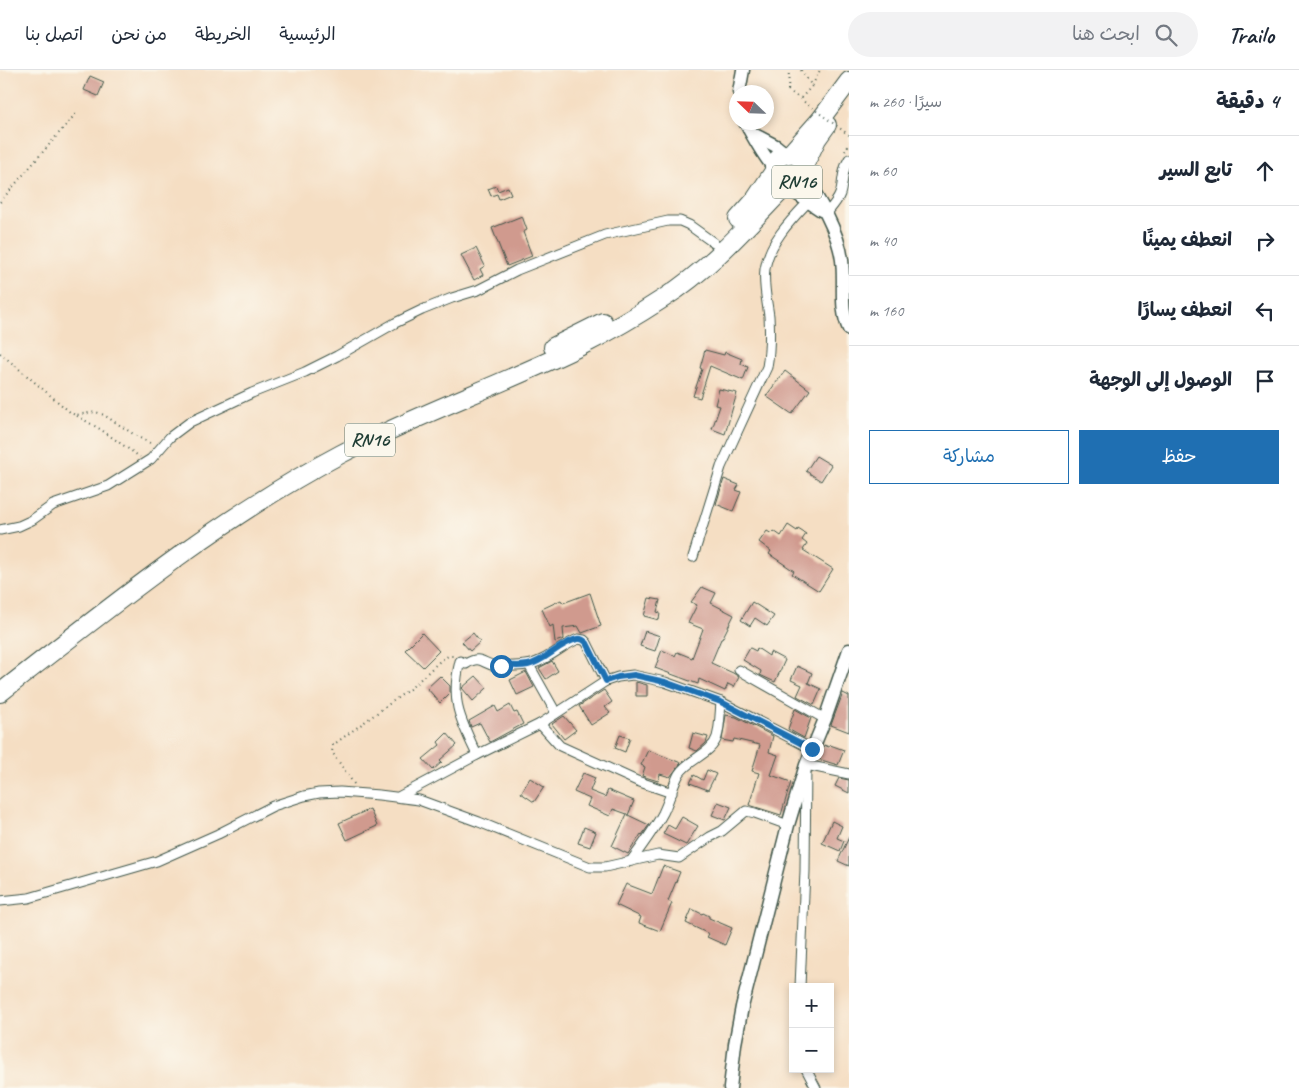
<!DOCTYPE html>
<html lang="ar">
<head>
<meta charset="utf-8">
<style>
  body { margin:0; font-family:Caveat,"Playpen Sans Arabic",sans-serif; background:#f2f2f3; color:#1f2937; direction:rtl }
  .controls { position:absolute; right:15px; bottom:15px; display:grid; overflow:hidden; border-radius:0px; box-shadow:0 2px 8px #0003 }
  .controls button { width:45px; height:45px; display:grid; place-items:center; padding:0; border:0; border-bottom:1px solid #e0e1e3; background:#fff; color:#1f2937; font:25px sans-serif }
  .compass { position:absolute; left:729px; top:15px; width:45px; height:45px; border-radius:50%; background:#fff; box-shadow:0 2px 8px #0003; rotate:293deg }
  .stop { position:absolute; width:15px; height:15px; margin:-11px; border:4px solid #1f6fb2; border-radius:50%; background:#fff }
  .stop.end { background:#1f6fb2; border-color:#fff; box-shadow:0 1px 5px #0008 }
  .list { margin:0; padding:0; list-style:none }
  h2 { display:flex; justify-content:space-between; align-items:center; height:65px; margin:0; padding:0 20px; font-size:21px }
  h2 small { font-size:16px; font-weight:400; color:#747a83 }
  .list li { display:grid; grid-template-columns:32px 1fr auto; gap:15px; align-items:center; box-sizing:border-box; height:70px; padding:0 20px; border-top:1px solid #e0e1e3 }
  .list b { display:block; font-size:19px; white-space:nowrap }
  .list em { font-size:16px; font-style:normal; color:#747a83 }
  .actions { display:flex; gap:10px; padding:15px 20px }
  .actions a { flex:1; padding:11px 0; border:1px solid #1f6fb2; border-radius:0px; text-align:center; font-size:18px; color:#1f6fb2 }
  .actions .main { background:#1f6fb2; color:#fff }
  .icon { flex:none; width:28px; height:28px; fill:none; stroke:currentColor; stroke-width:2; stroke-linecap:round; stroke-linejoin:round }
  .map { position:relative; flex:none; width:849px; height:1018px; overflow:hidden; direction:ltr }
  header { display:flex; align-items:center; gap:30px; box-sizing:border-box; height:70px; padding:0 25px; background:#fff; border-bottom:1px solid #e0e1e3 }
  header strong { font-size:24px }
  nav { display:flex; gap:28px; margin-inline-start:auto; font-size:18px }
  .search { width:350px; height:45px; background:#f2f2f3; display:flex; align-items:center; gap:12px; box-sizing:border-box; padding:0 18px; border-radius:28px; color:#747a83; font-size:19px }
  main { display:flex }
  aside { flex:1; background:#fff }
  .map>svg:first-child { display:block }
  .building { fill:#d09a8e }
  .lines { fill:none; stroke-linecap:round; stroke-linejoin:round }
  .street-casing { stroke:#3f5549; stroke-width:11 }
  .secondary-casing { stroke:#3f5549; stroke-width:15 }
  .highway-casing { stroke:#3f5549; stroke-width:20 }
  .path { stroke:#3f5549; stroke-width:2; stroke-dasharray:1 4; stroke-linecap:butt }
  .street { stroke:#fff; stroke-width:9 }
  .secondary { stroke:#fff; stroke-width:12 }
  .highway { stroke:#fff; stroke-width:18 }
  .path-bridge { stroke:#3f5549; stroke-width:2; stroke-dasharray:1 4; stroke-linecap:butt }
  .route { stroke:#1f6fb2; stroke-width:6 }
  .labels { text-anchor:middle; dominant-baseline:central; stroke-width:4.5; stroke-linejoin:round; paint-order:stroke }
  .shield { fill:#fbf7ec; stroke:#61756b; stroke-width:1 }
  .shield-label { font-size:19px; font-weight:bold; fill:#1f3d34 }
</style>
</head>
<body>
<header>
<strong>Trailo</strong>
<div class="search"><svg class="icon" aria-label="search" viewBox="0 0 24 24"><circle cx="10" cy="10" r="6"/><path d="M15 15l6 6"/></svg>ابحث هنا</div>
<nav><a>الرئيسية</a><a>الخريطة</a><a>من نحن</a><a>اتصل بنا</a></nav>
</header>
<main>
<aside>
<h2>4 دقيقة<small>سيرًا · 260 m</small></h2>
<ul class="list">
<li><svg class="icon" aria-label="ahead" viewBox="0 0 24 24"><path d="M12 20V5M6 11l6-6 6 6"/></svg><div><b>تابع السير</b></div><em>60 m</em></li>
<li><svg class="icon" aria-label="right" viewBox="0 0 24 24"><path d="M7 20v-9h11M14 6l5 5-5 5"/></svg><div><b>انعطف يمينًا</b></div><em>40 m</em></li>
<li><svg class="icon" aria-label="left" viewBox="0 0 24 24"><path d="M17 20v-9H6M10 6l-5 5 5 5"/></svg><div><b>انعطف يسارًا</b></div><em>160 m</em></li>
<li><svg class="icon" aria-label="arrive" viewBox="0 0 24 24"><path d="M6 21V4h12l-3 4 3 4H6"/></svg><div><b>الوصول إلى الوجهة</b></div></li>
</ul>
<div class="actions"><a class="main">حفظ</a><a>مشاركة</a></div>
</aside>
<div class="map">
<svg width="849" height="1018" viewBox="0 0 849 1018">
  <rect width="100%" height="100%" fill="#fbf7ec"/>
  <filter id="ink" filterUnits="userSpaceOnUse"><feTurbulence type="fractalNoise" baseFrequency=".02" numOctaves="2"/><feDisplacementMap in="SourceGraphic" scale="10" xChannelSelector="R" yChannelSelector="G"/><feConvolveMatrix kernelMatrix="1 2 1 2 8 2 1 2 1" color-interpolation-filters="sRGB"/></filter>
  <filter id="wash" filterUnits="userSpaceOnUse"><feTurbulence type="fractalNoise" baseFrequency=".0096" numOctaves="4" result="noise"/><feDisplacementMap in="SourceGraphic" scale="20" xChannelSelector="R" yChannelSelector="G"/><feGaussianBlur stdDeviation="1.12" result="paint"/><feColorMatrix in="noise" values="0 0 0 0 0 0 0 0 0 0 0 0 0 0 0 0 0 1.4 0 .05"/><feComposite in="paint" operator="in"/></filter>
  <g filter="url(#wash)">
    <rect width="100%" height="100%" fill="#f5dec3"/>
    <g id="blocks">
      <g class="building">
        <path d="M90 6 104 12 98 26 84 20Z"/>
        <path d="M496 116 498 121 508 117 511 124 499 129 497 124 491 126 488 119Z"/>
        <path d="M522 146 527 160 523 162 532 186 507 196 492 158Z"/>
        <path d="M476 178 485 196 480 199 483 205 474 210 461 185Z"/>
        <path d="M705 280 724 285 725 282 742 289 741 294 748 297 743 310 710 296 700 328 693 326 702 299 700 298Z"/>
        <path d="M785 301 810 320 792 344 766 326Z"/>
        <path d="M719 319 737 323 725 364 712 359 720 336 715 335Z"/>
        <path d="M816 386 831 395 821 411 806 401Z"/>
        <path d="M724 409 739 415 736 420 741 422 733 441 716 434Z"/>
        <path d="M788 455 797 461 798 459 806 464 802 470 807 474 803 480 833 499 819 521 792 504 794 501 769 484 771 481 759 472 767 461 772 464 774 461 781 466Z"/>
        <path d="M702 517 716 523 711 533 734 545 722 569H721L711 593 733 603 739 607 734 617 728 614 725 621 699 609 698 614 655 598 662 580 675 586 677 582 692 588 703 559 688 553 697 535 691 532Z"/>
        <path d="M590 523 601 556 582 563 578 556 563 558 564 569 555 572 553 555 550 557 542 539 561 530 563 533Z"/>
        <path d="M649 528 660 530 657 542 660 543 659 550 644 546Z"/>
        <path d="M752 532 774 546 767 556 755 548 750 556 741 550Z"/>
        <path d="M645 561 660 566 655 581 640 576Z"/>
        <path d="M422 563 439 581 423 597 405 580Z"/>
        <path d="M473 563 480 572 470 581 462 572Z"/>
        <path d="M750 578 756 581 757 578 769 586 770 582 785 590 775 612 760 605 761 601 743 590Z"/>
        <path d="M552 591 558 601 546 609 539 598Z"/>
        <path d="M797 596 812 603 808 613 821 619 814 635 797 626 802 615 791 610Z"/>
        <path d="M526 602 534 617 517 625 510 610Z"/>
        <path d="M440 606 450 616V623L440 633 427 618Z"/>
        <path d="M476 606 487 618 473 631 462 618Z"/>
        <path d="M636 612 647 615V626H636Z"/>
        <path d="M604 620 612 632 605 637 610 643 591 655 579 636Z"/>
        <path d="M843 623 849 626V662L831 655Z"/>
        <path d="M510 635 514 643 517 642 523 654 490 672 480 653 471 657 469 651 495 636 498 642Z"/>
        <path d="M795 639 811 648 804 668 788 659Z"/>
        <path d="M726 645 736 647 773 666 769 682 778 685 771 705 791 712 781 745 749 735 759 703 752 701 760 675 734 669 733 672 722 670Z"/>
        <path d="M564 646 576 660 564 669 552 654Z"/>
        <path d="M447 663 457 675 440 690 442 692 433 700 423 689 440 675 438 672Z"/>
        <path d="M693 663 708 667 706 673 697 681 689 678Z"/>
        <path d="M620 665 630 668 625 682 615 678Z"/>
        <path d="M824 675 829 677 830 675 844 680 838 695 818 689Z"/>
        <path d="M648 680 681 693 670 707 660 704 658 711 642 706 645 697 641 695Z"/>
        <path d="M707 700 716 704 708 720 690 713 694 705 703 710Z"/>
        <path d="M583 703 595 708 590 721 605 727 608 720 634 731 628 745 649 755 642 765 641 764 628 784 612 776 627 744 613 739 610 746 587 736 590 729 574 722Z"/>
        <path d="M530 708 544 717 534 732 521 723Z"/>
        <path d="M839 708 849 710V723L835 716Z"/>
        <path d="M718 732 731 737 725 750 712 745Z"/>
        <path d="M370 739 377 756 347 770 339 753Z"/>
        <path d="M682 747 698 756 686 775 663 764 668 755 675 759Z"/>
        <path d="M832 751 842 756 837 768 844 771 840 781 822 773Z"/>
        <path d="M584 757 596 762 590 777 578 773Z"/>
        <path d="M849 767V796L838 791Z"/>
        <path d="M663 796 680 802 668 831 672 833 660 861 639 853 641 847 616 835 626 814 652 824Z"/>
        <path d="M692 839 702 844 703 843 709 846V848L732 858 725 875 707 867 709 864 686 853Z"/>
      </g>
    </g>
  </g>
  <g filter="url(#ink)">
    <use href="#blocks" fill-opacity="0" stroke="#3f5549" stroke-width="1"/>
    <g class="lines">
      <defs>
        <g id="street">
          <path d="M826 144C831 138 837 132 840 124 844 111 841 102 849 89"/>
          <path d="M0 460 19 456 32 450 53 435 108 416 151 389 170 367 190 352 252 323 305 302 337 286 395 253 422 240 452 228 478 220 517 200 605 165 668 151H680L689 155 714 173"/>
          <path d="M693 487 721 397 767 297C770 280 770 263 769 246 767 231 763 215 765 199 769 172 791 150 809 131"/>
          <path d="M529 595 556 643"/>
          <path d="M739 600 825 649"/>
          <path d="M540 654 560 676 637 711 672 723"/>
          <path d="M477 685C460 649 450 631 460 591L466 594C480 585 482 593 495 596 499 597 520 596 526 595 544 593 561 576 578 569L584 570 587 573 606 611"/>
          <path d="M400 726 477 685 540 654 606 611 618 607 633 605 665 612 721 632 812 679"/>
          <path d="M631 791C642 776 654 760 663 743 669 731 673 715 679 704 688 689 712 684 717 667 720 656 720 643 721 632"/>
          <path d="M0 831 29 828 157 791 218 764 273 736 304 726 319 723 340 722 379 725 419 730 479 752 590 797H605L658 785 679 788 710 767 722 761 746 741 755 743 788 755"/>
          <path d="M800 917 805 801 806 695 849 704"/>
          <path d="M806 999 816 1018"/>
        </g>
        <g id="secondary">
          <path d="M739 22 743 0"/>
          <path d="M745 52C754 68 762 84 774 98"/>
          <path d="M753 64 776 76 787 85"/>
          <path d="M803 105C819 130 838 160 842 190 845 214 839 237 849 259"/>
          <path d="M791 114 797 124 821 140"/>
          <path d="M730 1018 735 974 742 937 788 755 806 695 825 649 849 580"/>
        </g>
        <g id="highway">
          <circle cx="789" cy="99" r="15"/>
          <path d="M789 85 820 50 849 11"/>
          <path d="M804 96 817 69 827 55"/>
          <path d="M738 149 754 131 774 101"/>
          <path d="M553 277 603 252"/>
          <path d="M0 623C109 538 218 449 341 384 420 343 504 314 583 275 611 261 638 245 664 228 711 198 749 154 788 114"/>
        </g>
      </defs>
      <use href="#street" class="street-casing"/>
      <use href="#secondary" class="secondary-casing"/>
      <use href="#highway" class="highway-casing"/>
      <g class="path">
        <path d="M801 0 812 16 820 0"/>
        <path d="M788 20 789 0"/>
        <path d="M801 28 812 16"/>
        <path d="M845 81 849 74"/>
        <path d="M0 132 78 41"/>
        <path d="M0 283 70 342 75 345 96 342 104 345 138 367 152 374"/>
        <path d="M77 346 100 359 140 387"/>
        <path d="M354 714 332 682 333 675 411 618 440 591 448 586H453"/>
      </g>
      <use href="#street" class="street"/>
      <use href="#secondary" class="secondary"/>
      <use href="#highway" class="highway"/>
      <path class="path-bridge" d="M788 20 849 65"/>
    </g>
  </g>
  <g class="lines" filter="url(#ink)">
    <path class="route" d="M501 596C510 595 519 597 528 595 546 591 559 573 577 569 581 568 584 570 587 573L606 611 618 607 634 605 665 612 721 632 812 679"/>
  </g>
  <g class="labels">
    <g class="shield">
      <rect x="772" y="95.5" width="50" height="33" rx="4"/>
      <rect x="345" y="353.5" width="50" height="33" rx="4"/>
    </g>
    <g class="shield-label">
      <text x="797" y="112">RN16</text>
      <text x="370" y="370">RN16</text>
    </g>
  </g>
</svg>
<div class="controls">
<button>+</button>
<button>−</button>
</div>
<svg class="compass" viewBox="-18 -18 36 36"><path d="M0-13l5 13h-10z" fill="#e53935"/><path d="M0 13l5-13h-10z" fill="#747a83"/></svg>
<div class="stop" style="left:501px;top:596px"></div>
<div class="stop end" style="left:812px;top:679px"></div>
</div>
</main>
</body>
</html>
